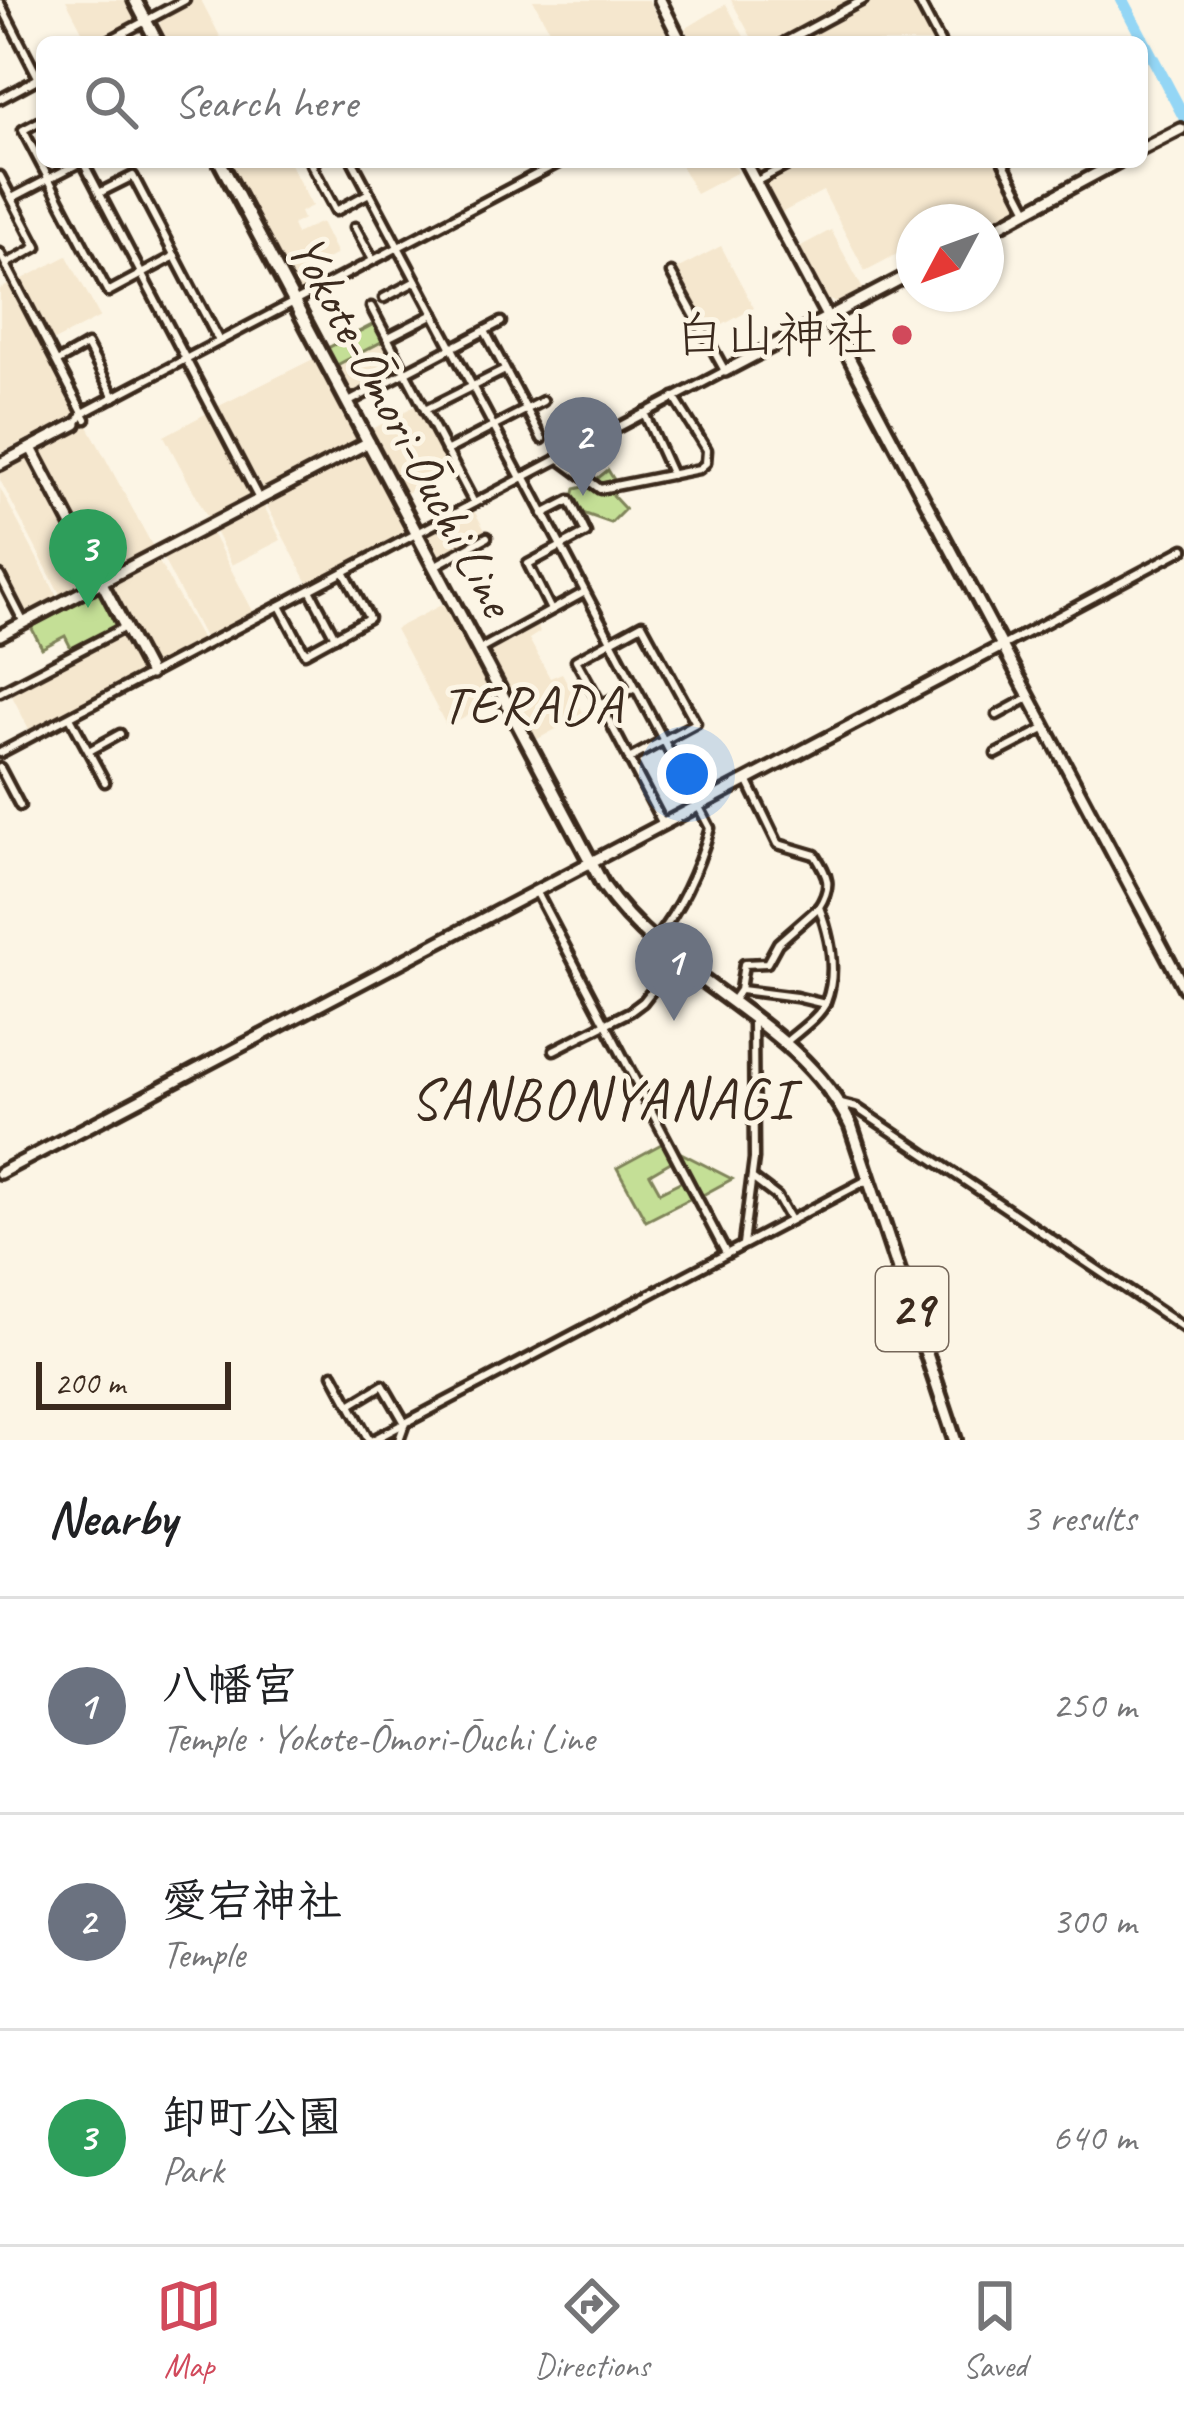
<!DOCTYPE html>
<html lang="en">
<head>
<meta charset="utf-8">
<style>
  body { margin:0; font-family:Caveat,"Klee One",sans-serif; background:#f2f2f2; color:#202124 }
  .compass { position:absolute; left:896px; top:204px; width:108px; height:108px; border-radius:50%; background:#fff; box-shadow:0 3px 9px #0004; rotate:229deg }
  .scale { position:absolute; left:36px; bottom:30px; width:195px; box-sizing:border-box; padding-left:12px; border:6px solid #3b2a1e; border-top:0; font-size:33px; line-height:42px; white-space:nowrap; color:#3b2a1e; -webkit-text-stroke:9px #fcf5e5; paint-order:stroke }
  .you { position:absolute; left:687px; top:774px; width:42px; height:42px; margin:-30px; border:9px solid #fff; border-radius:50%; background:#1a73e8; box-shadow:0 0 0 18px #1a73e833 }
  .badge { display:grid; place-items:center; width:78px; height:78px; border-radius:50%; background:#d1495b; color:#fff; font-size:39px; font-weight:700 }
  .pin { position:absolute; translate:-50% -99px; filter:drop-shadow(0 3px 6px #0008) }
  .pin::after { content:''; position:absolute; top:63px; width:42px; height:36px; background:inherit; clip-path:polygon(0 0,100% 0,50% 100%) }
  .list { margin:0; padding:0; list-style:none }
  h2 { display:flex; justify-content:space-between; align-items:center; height:156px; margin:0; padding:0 48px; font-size:51px }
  h2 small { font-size:39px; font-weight:400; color:#757577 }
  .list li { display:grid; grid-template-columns:78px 1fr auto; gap:36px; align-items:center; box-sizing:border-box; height:216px; padding:0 48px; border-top:3px solid #e0e0e0 }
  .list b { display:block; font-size:45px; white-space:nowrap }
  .list p { margin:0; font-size:39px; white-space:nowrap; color:#757577 }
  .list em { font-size:39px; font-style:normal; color:#757577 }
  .icon { flex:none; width:66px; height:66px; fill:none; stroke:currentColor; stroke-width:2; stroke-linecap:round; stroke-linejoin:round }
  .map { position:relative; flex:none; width:1184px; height:1440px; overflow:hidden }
  .search { position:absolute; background:#fff; box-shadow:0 3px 9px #0004; left:36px; right:36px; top:36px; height:132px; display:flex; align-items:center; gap:30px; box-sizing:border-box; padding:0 42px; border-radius:18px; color:#757577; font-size:45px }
  .sheet { height:804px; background:#fff }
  nav { display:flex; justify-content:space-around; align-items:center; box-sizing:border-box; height:168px; border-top:3px solid #e0e0e0; background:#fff; font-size:33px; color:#757577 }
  nav a { display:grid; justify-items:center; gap:6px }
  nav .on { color:#d1495b }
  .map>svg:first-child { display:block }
  .built { fill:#f5e7ce }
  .green { fill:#c4df96; stroke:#80845a; stroke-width:3 }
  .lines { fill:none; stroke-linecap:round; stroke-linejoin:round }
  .river { stroke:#94d6f5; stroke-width:12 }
  .street-casing { stroke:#3b2a1e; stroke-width:15 }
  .secondary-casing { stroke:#3b2a1e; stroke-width:18 }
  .primary-casing { stroke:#3b2a1e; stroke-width:20 }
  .street { stroke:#fcf5e5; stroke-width:6 }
  .secondary { stroke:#fcf5e5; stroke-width:9 }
  .primary { stroke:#fcf5e5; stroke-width:10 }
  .poi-dot { fill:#d1495b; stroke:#fcf5e5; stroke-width:4.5 }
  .labels { text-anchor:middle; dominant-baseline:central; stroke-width:10; stroke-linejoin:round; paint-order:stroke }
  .shield { fill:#fcf5e5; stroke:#75675a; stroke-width:3 }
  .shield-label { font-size:48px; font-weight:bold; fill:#3b2a1e }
  .poi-label { font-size:51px; fill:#3b2a1e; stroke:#fcf5e5; text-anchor:end }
  .street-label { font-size:51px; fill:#3b2a1e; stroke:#fcf5e5 }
  .neighbourhood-label { font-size:54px; letter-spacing:3px; fill:#3b2a1e; stroke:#fcf5e5 }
  .quarter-label { font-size:57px; letter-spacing:3px; fill:#3b2a1e; stroke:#fcf5e5 }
</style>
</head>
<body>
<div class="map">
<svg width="1184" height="1440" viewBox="0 0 1184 1440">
  <rect width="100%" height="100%" fill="#fcf5e5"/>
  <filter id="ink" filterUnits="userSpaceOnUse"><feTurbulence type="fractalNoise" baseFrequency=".00833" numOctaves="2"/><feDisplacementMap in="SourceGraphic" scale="24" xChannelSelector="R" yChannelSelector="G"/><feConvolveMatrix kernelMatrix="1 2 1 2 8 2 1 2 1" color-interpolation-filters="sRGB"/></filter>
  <g filter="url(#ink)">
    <g class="built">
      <path d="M66 0H128L137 19 88 42Z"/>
      <path d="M193 0H201L223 42H166L159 28 162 17Z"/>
      <path d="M533 0H649L671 42H556Z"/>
      <path d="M731 0H853L774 42H754Z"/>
      <path d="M869 0H912L935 42H789Z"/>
      <path d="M726 4 747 42H691L685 29Z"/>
      <path d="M226 162H289L312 206 300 212 303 219 292 225 296 234 321 222 337 254 312 267 320 284 298 296Z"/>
      <path d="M679 162H733L738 172 696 194Z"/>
      <path d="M754 162H998L1021 205 986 224 977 222 972 215 958 222H914V245L865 271 823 191 781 213Z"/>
      <path d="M831 230 864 291 839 304 827 299 799 247Z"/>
      <path d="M721 246 754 308 708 333 675 270Z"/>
      <path d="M67 256 100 317 50 343 17 282Z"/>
      <path d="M12 283 81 413 0 453V289Z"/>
      <path d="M383 341 399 371 351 395 335 366Z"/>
      <path d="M317 357 360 438 263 489 217 407Z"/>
      <path d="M416 405 451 469 403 495 369 431Z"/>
      <path d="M209 412 252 491 251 496 208 518 164 436Z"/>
      <path d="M88 426 153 547 107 572 102 571 40 452Z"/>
      <path d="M365 452 409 535 310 587 266 504Z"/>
      <path d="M26 459 31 460 91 576 90 581 61 596 0 480V472Z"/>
      <path d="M0 488 58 598 29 613 24 611 0 565Z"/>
      <path d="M264 506 281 540 232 565 215 531Z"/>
      <path d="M472 507 487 534 438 561 424 534Z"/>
      <path d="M212 533 255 615 206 641 163 559Z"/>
      <path d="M158 560 204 643 154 669 112 589 113 584Z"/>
      <path d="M447 602 498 700 447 727 395 629Z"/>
      <path d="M535 622 540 632 529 639 550 678 562 673 584 714 534 741 484 649Z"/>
      <path d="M119 635 123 636 142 676 31 733 10 692Z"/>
    </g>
    <g class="green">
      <path d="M374 324 383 341 335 366 326 349Z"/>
      <path d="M608 470 616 483 613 496 625 509 611 523 577 511 572 501 575 489 588 486Z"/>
      <path d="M97 593 101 594 116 627 72 650 65 636 42 648 31 627Z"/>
      <path d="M665 1142 674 1160 650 1174 660 1192 684 1180 693 1197 646 1221 617 1168Z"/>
      <path d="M676 1152H679L732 1179 699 1197Z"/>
    </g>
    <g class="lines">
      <path class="river" d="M1122 0 1184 117"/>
      <defs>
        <g id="street">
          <path d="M918 0 940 42"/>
          <path d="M0 3 39 79"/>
          <path d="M106 42 185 0"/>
          <path d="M785 42 863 0"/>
          <path d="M0 99 39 78"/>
          <path d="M42 120 23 130 108 292 175 256"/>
          <path d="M83 162 259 499"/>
          <path d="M315 162 311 164 336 211 369 193"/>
          <path d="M353 162 521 478"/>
          <path d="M1003 162 1028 210"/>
          <path d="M0 176 37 247 6 264"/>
          <path d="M755 182 793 162"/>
          <path d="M99 193 133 176 219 341"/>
          <path d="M12 198 81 162"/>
          <path d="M355 227 373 260"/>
          <path d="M0 253 86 419"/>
          <path d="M384 298 416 281"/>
          <path d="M371 307 474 503"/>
          <path d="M485 331 542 439"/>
          <path d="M387 338 434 314"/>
          <path d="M57 362 87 345 114 397"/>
          <path d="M347 403 501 322"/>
          <path d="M425 410 505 370"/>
          <path d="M573 410 588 442"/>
          <path d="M644 413 672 475"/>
          <path d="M76 424 83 413 560 162"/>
          <path d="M446 451 543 401"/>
          <path d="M558 458 600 489 699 469 706 463 707 450 674 397"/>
          <path d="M524 476 710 828C698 870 682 906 655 940"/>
          <path d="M543 514 570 500 586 533 528 564 551 610"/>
          <path d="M436 565 487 537"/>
          <path d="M0 576 23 621"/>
          <path d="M310 590 335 637"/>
          <path d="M280 606 305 653 369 618 344 572"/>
          <path d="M1002 646 1184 549"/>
          <path d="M481 649 583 593"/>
          <path d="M0 692 125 627"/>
          <path d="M601 705 662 822"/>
          <path d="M997 715 1030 697"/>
          <path d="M70 717 105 782"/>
          <path d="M89 751 120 734"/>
          <path d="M0 753 725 371 671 273"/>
          <path d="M996 754 1046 728"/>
          <path d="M629 759 696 723 642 624 576 660 601 705 633 688"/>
          <path d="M0 768 20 806"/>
          <path d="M747 780 778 844 815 855C828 876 833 885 819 907 830 936 838 971 826 1002 820 1017 797 1032 785 1043"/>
          <path d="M536 891 726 1253"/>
          <path d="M741 990 796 997 825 1004"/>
          <path d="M733 1000 740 990 744 964 767 963 778 943 819 907"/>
          <path d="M554 1050 631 1011 643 1002 675 961"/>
          <path d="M841 1104 857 1108 1184 1328"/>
          <path d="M752 1178 777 1197 789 1218"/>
          <path d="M743 1244 754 1159 753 1020"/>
          <path d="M333 1374 369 1440"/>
          <path d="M350 1405 383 1385 405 1423 399 1440"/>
          <path d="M373 1440 869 1179"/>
        </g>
        <g id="secondary">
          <path d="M660 0 681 42"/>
          <path d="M1142 149 1181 129"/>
          <path d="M745 162 1184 988"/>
          <path d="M986 233 1118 162"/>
          <path d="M725 371 914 272"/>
          <path d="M31 448 150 674"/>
          <path d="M0 464 76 424"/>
          <path d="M0 635 369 442"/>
          <path d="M0 1173 1002 646"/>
        </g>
        <g id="primary">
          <path d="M135 0 157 42"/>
          <path d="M220 162 603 885C671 984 799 1019 851 1126L955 1440"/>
        </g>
      </defs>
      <use href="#street" class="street-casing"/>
      <use href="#secondary" class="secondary-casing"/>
      <use href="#primary" class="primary-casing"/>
      <use href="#street" class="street"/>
      <use href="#secondary" class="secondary"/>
      <use href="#primary" class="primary"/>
    </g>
  </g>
  <circle class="poi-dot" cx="902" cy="335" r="12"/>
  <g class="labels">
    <rect class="shield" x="876" y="1267" width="72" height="84" rx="9"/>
    <g class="shield-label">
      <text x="912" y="1309">29</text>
    </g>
    <g class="poi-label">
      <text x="878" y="335">白山神社</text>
    </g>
    <g class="street-label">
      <text transform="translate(402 425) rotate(62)">Yokote-Ōmori-Ōuchi Line</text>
    </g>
    <g class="neighbourhood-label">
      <text x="533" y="704">TERADA</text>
    </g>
    <g class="quarter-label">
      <text x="602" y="1099">SANBONYANAGI</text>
    </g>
  </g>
</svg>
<svg class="compass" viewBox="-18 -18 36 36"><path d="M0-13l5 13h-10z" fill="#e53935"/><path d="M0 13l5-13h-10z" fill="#757577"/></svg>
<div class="scale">200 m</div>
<div class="you"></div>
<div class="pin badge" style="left:674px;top:1021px;background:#6b7280">1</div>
<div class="pin badge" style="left:583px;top:496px;background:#6b7280">2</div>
<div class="pin badge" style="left:88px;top:608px;background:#2e9e5b">3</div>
<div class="search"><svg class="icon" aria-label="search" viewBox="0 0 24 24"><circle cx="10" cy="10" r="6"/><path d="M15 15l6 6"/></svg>Search here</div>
</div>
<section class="sheet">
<h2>Nearby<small>3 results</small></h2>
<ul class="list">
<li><span class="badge" style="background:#6b7280">1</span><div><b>八幡宮</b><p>Temple · Yokote-Ōmori-Ōuchi Line</p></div><em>250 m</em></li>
<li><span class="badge" style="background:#6b7280">2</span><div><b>愛宕神社</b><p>Temple</p></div><em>300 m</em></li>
<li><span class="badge" style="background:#2e9e5b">3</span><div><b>卸町公園</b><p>Park</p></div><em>640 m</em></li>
</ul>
</section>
<nav>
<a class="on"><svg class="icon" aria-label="map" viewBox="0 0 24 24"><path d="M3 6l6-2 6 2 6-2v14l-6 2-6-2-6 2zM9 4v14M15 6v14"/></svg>Map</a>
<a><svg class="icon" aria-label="directions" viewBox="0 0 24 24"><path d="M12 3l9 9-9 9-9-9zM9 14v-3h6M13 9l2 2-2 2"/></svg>Directions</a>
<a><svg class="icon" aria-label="saved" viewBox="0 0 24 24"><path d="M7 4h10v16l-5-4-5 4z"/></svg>Saved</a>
</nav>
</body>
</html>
